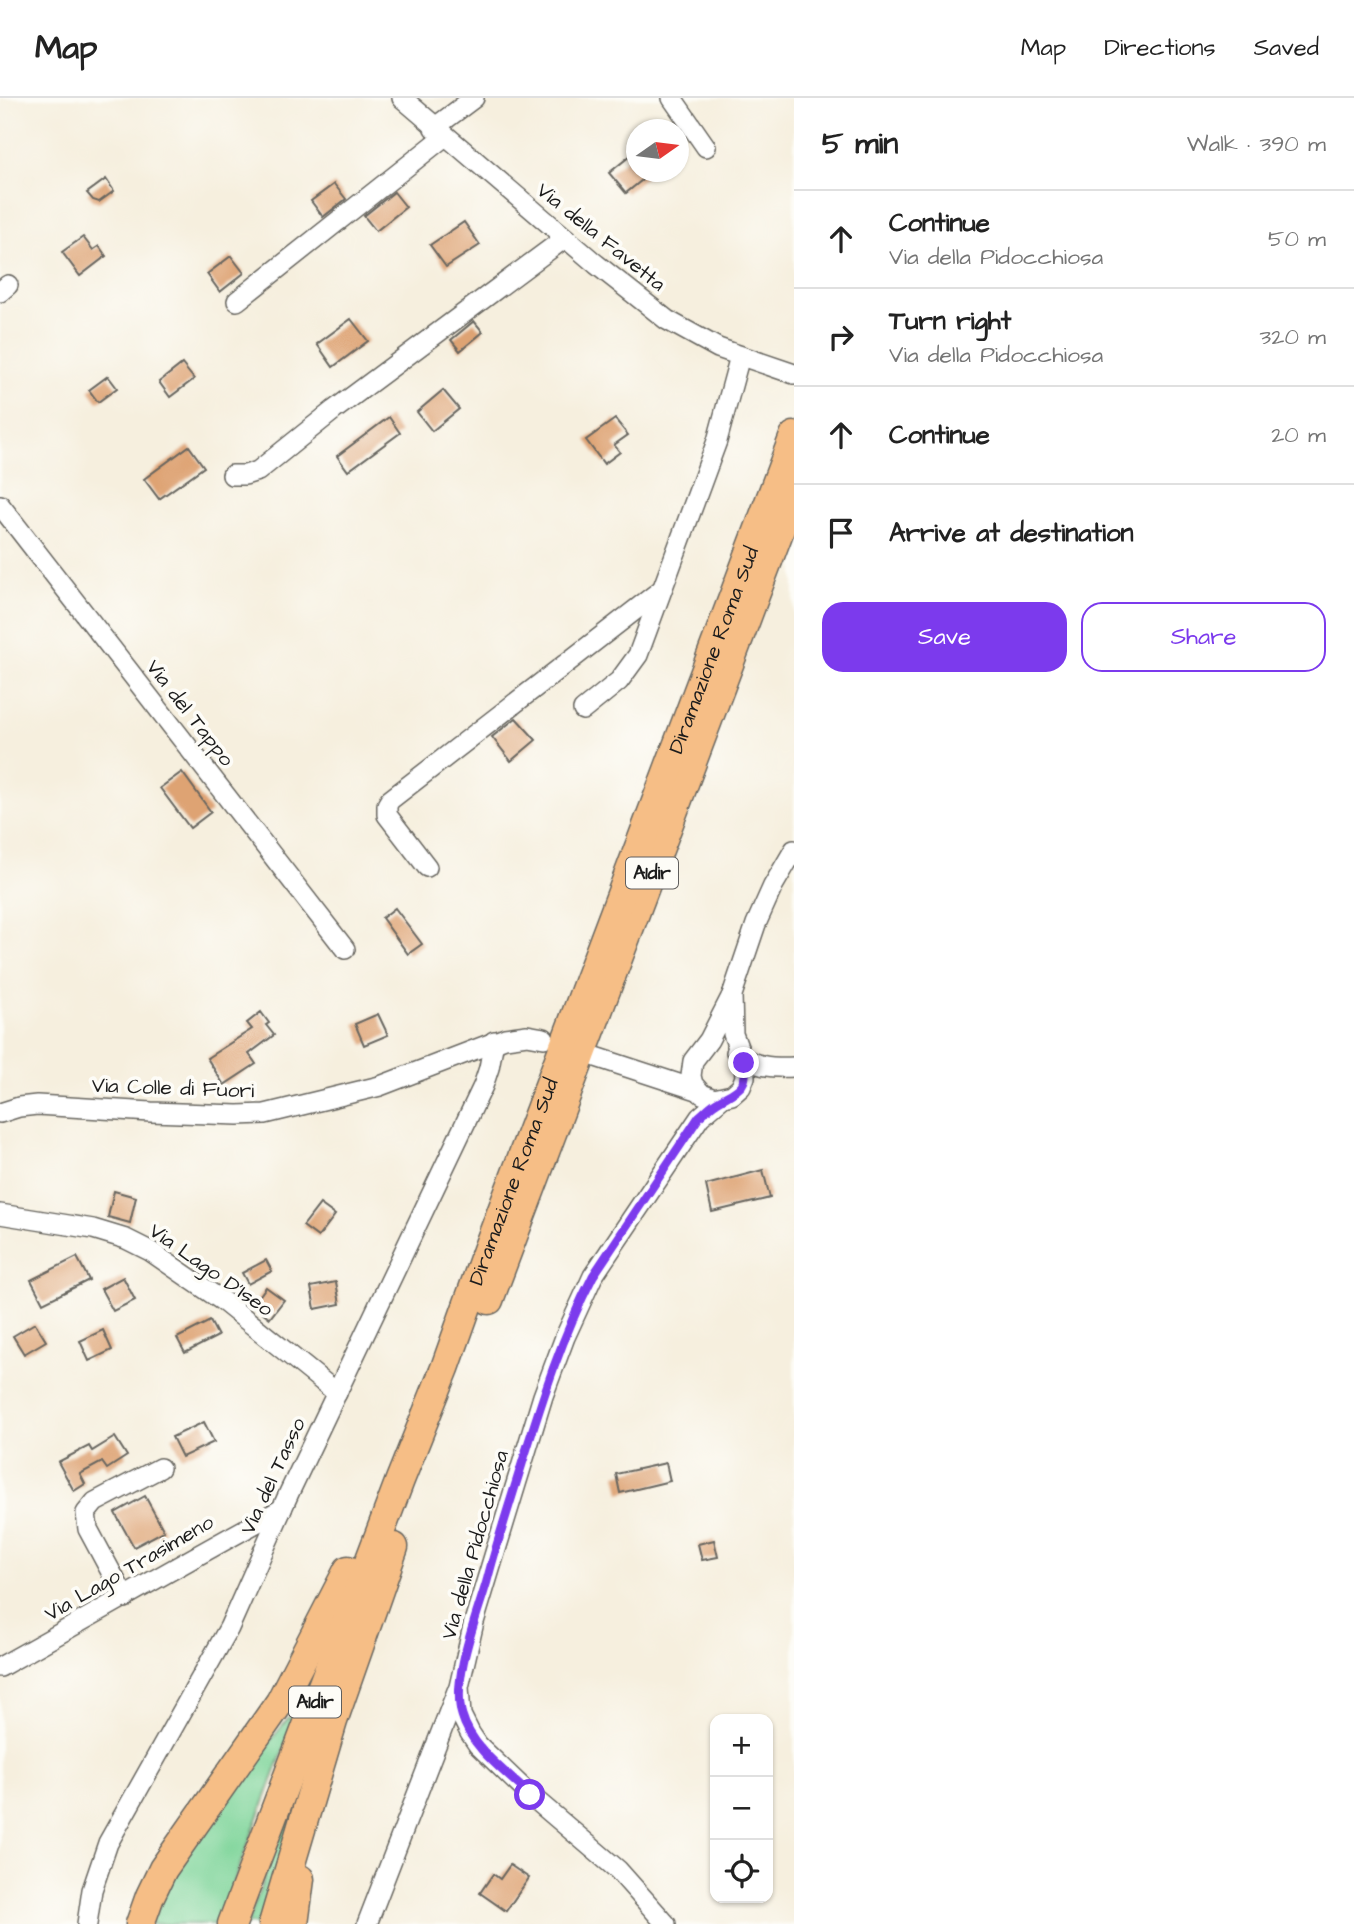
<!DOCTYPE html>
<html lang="en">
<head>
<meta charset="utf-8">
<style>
  body { margin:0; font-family:"Architects Daughter",sans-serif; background:#f2f2f2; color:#222 }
  .controls { position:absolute; right:21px; bottom:21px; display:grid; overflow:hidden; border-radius:14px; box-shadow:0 2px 5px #0004 }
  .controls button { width:63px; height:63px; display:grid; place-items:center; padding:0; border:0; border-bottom:2px solid #e0e0e0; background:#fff; color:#222; font:35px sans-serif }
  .compass { position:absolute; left:626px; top:21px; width:63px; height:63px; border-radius:50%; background:#fff; box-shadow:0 2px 5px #0004; rotate:76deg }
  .stop { position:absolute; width:21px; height:21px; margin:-16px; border:5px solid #7c3aed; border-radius:50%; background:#fff }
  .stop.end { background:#7c3aed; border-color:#fff; box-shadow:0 2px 7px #0008 }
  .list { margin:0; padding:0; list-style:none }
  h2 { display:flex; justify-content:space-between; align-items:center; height:91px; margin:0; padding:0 28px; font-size:30px }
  h2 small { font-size:23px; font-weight:400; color:#767676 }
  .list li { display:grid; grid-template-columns:46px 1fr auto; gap:21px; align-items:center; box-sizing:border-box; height:98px; padding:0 28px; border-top:2px solid #e0e0e0 }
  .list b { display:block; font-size:26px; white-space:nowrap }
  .list p { margin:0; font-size:23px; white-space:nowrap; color:#767676 }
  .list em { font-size:23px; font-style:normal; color:#767676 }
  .actions { display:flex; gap:14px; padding:21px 28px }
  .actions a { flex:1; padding:16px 0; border:2px solid #7c3aed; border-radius:21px; text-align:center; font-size:24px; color:#7c3aed }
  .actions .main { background:#7c3aed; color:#fff }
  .icon { flex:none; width:38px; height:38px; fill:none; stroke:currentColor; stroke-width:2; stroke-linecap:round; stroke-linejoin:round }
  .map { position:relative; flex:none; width:794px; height:1826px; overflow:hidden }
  header { display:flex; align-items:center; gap:42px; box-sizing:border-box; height:98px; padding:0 35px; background:#fff; border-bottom:2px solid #e0e0e0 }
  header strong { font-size:33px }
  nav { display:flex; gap:38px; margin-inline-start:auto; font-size:24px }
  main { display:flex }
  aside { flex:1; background:#fff }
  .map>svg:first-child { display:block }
  .green { fill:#7dd499; stroke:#4c785a; stroke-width:2 }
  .building { fill:#dea373 }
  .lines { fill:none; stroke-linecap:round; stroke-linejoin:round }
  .minor-casing { stroke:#686660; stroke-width:22 }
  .highway-casing { stroke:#686660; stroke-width:31 }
  .minor { stroke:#fff; stroke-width:19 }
  .highway { stroke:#f6be86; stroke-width:28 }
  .route { stroke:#7c3aed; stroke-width:9 }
  .labels { text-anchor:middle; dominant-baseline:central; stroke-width:7; stroke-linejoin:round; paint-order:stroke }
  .shield { fill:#fdfcf7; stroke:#605f5e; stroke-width:2 }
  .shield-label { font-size:19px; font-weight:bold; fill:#1c1c1c }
  .street-label { font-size:21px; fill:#1c1c1c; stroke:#fdfcf7 }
</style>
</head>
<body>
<header>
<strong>Map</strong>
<nav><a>Map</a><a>Directions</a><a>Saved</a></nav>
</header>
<main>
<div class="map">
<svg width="794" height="1826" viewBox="0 0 794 1826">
  <rect width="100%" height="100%" fill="#fdfcf7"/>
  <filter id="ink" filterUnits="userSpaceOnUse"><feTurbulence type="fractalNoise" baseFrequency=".0143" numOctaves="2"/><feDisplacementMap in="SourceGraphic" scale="14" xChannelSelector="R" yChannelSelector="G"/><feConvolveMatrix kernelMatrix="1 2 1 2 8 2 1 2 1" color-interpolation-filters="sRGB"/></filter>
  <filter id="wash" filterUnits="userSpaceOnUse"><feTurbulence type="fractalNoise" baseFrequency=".00686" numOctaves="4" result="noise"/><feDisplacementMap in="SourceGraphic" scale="28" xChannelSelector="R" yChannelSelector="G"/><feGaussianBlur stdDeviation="1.57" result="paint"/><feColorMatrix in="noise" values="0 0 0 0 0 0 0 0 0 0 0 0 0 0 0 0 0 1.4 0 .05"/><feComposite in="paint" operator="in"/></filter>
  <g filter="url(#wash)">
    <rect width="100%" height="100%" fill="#f6efde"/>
    <g class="green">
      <path d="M336 1588 264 1826H247Z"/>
      <path d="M302 1603 218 1826H150L195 1737Z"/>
    </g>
    <g id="blocks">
      <g class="building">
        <path d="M630 58 636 65V74H652L626 95 609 75Z"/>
        <path d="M106 81 114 93 99 104 93 102 87 95Z"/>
        <path d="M334 86 346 101 323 119 311 103Z"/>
        <path d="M394 94 406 109 376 133 364 118Z"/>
        <path d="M464 124 480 147 446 169 430 147Z"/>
        <path d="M83 139 93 152 99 148 106 158 80 178 62 154Z"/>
        <path d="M231 158 244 175 220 194 207 176Z"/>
        <path d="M351 221 368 243 333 269 317 246Z"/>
        <path d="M474 223 483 234 460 253 451 242Z"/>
        <path d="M182 266 194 281 170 299 159 284Z"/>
        <path d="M108 278 117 290 98 304 89 292Z"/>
        <path d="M443 292 459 311 432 333 417 314Z"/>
        <path d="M389 319 400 335 348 373 337 358Z"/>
        <path d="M615 321 628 337 614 347 620 354 604 366 586 342Z"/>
        <path d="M189 348 204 369 159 401 144 381Z"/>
        <path d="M516 620 536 642 511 663 492 639Z"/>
        <path d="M182 674 211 714 190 730 160 690Z"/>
        <path d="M395 810 422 846 408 856 382 820Z"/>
        <path d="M261 914 269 925 266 927 274 937 249 956 256 966 224 987 207 960 252 931 247 925Z"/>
        <path d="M378 916 388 937 364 947 355 926Z"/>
        <path d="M763 1072 770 1100 712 1114 706 1087Z"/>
        <path d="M114 1093 136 1099 130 1125 108 1119Z"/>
        <path d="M320 1106 335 1117 318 1139 303 1128Z"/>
        <path d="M77 1159 89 1182 43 1205 31 1182Z"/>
        <path d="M266 1162 272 1173 248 1186 242 1175Z"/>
        <path d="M123 1179 135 1202 113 1213 101 1191Z"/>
        <path d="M336 1184 340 1206 315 1211 311 1189Z"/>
        <path d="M266 1189 284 1202 270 1220 253 1207Z"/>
        <path d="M210 1223 218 1238 185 1255 177 1240Z"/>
        <path d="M35 1225 46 1243 24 1256 13 1238Z"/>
        <path d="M103 1232 112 1252 89 1263 80 1243Z"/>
        <path d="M204 1324 214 1344 182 1359 172 1339Z"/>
        <path d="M115 1339 127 1358 107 1371 102 1364 80 1376 85 1386 74 1393 58 1364 89 1348 92 1353Z"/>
        <path d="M666 1365 670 1383 620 1395 616 1376Z"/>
        <path d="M145 1398 164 1433 134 1449 115 1415Z"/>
        <path d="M714 1442 718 1459 702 1462 698 1446Z"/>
        <path d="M510 1767 529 1780 506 1813 480 1795 493 1776 500 1781Z"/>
      </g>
    </g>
  </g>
  <g filter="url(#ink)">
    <use href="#blocks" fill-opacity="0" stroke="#686660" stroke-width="2"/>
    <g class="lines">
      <defs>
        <g id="minor">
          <path d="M402 0 596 166 667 222 718 250 794 276"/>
          <path d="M672 0 706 49"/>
          <path d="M434 30 474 0"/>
          <path d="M0 194 8 187"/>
          <path d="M237 203 444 39"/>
          <path d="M232 377H245L258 373 334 312 565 140"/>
          <path d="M0 407 345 851"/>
          <path d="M583 612 619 583 638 557 717 343 740 258"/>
          <path d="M427 769 387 717V707L390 702 661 492"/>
          <path d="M732 897 733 936 744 965 745 979 741 989 732 997 714 1001 702 996 693 986 691 978 693 963 709 942 732 897 756 826 773 788 794 752"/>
          <path d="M736 954C752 969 772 970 794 969"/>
          <path d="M596 959 697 992"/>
          <path d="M0 1015 19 1009 37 1007 151 1014 238 1017 265 1016 380 988 505 940 527 937 544 940"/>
          <path d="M0 1116 93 1131 126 1141 150 1153 224 1204 337 1295"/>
          <path d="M125 1500 88 1431 86 1415 95 1404 160 1370"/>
          <path d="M0 1569C94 1517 187 1462 282 1411"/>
          <path d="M87 1826 92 1792 108 1745 229 1530 289 1395 483 988 489 970 494 943"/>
          <path d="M367 1826 457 1593"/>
          <path d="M666 1826 618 1772 530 1697 478 1647 470 1635 461 1617 459 1589 474 1524 494 1458 543 1298 565 1239 593 1178 700 1019 721 1001"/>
        </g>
        <g id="highway">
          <path d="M489 1202 794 394"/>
          <path d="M140 1826 150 1798 163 1771 280 1604 348 1472"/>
          <path id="s1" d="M232 1826 400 1382 445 1270 487 1152 794 338"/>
          <path d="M273 1826 333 1623 394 1449"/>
          <path d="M294 1826 300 1781"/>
        </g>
      </defs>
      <use href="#minor" class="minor-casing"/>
      <use href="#highway" class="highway-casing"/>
      <use href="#minor" class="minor"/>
      <use href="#highway" class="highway"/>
    </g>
  </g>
  <g class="lines" filter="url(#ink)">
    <path class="route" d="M530 1697C506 1674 471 1650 462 1617 451 1582 477 1518 487 1483 497 1444 510 1405 522 1366 542 1302 562 1238 593 1178L699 1019C705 1014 710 1008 717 1004 734 993 750 991 744 965"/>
  </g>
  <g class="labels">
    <g class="shield">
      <rect x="626" y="759.5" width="52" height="31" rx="5"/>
      <rect x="289" y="1588.5" width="52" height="31" rx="5"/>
    </g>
    <g class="shield-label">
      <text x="652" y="775">A1dir</text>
      <text x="315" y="1604">A1dir</text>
    </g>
    <g class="street-label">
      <text transform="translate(601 139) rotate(39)">Via della Favetta</text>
      <text stroke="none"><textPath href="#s1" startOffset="1362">Diramazione Roma Sud</textPath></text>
      <text transform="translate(190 615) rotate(52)">Via del Tappo</text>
      <text transform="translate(173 990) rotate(2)">Via Colle di Fuori</text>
      <text stroke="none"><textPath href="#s1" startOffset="794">Diramazione Roma Sud</textPath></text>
      <text transform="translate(211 1172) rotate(35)">Via Lago D'Iseo</text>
      <text transform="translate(273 1378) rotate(-65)">Via del Tasso</text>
      <text transform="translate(475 1447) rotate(-74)">Via della Pidocchiosa</text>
      <text transform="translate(129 1470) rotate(-30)">Via Lago Trasimeno</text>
    </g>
  </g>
</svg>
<div class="controls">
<button>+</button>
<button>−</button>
<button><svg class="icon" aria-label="locate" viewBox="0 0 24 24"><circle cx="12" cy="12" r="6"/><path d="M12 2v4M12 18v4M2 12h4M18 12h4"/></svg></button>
</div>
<svg class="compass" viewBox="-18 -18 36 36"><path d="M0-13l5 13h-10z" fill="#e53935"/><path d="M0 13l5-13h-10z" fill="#767676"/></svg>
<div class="stop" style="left:530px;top:1697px"></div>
<div class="stop end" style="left:744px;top:965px"></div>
</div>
<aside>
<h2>5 min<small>Walk · 390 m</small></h2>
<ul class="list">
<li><svg class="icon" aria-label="ahead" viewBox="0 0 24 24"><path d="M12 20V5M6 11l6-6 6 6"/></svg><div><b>Continue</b><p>Via della Pidocchiosa</p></div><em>50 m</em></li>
<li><svg class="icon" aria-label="right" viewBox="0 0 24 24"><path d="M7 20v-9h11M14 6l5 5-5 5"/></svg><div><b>Turn right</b><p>Via della Pidocchiosa</p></div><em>320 m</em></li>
<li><svg class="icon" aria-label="ahead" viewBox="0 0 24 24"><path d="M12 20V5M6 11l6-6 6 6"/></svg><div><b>Continue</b></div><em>20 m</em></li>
<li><svg class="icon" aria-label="arrive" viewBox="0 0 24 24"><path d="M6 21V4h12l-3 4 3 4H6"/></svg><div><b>Arrive at destination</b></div></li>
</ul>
<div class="actions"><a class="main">Save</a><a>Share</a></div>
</aside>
</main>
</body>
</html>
